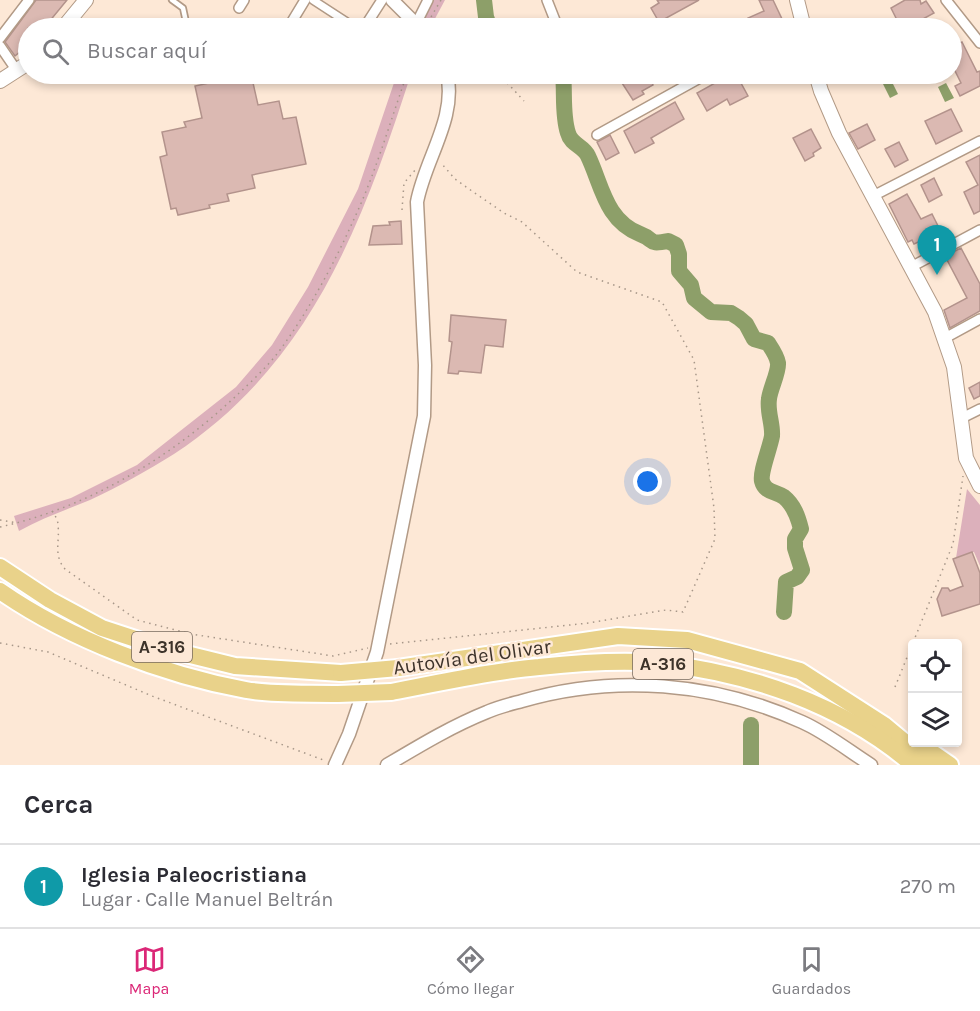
<!DOCTYPE html>
<html lang="es">
<head>
<meta charset="utf-8">
<style>
  body { margin:0; font-family:Karla,sans-serif; background:#f2f2f3; color:#2b2b33 }
  .controls { position:absolute; right:18px; bottom:18px; display:grid; overflow:hidden; border-radius:6px; box-shadow:0 3px 9px #0003 }
  .controls button { width:54px; height:54px; display:grid; place-items:center; padding:0; border:0; border-bottom:2px solid #e1e1e2; background:#fff; color:#2b2b33; font:30px sans-serif }
  .you { position:absolute; left:648px; top:482px; width:21px; height:21px; margin:-15px; border:4px solid #fff; border-radius:50%; background:#1a73e8; box-shadow:0 0 0 9px #1a73e833 }
  .badge { display:grid; place-items:center; width:39px; height:39px; border-radius:50%; background:#db2777; color:#fff; font-size:20px; font-weight:700 }
  .pin { position:absolute; translate:-50% -50px; filter:drop-shadow(0 2px 3px #0008) }
  .pin::after { content:''; position:absolute; top:32px; width:21px; height:18px; background:inherit; clip-path:polygon(0 0,100% 0,50% 100%) }
  .list { margin:0; padding:0; list-style:none }
  h2 { display:flex; justify-content:space-between; align-items:center; height:78px; margin:0; padding:0 24px; font-size:26px }
  h2 small { font-size:20px; font-weight:400; color:#7c7c81 }
  .list li { display:grid; grid-template-columns:39px 1fr auto; gap:18px; align-items:center; box-sizing:border-box; height:84px; padding:0 24px; border-top:2px solid #e1e1e2 }
  .list b { display:block; font-size:22px; white-space:nowrap }
  .list p { margin:0; font-size:20px; white-space:nowrap; color:#7c7c81 }
  .list em { font-size:20px; font-style:normal; color:#7c7c81 }
  .icon { flex:none; width:33px; height:33px; fill:none; stroke:currentColor; stroke-width:2; stroke-linecap:round; stroke-linejoin:round }
  .map { position:relative; flex:none; width:980px; height:765px; overflow:hidden }
  .search { position:absolute; background:#fff; box-shadow:0 3px 9px #0003; left:18px; right:18px; top:18px; height:66px; display:flex; align-items:center; gap:15px; box-sizing:border-box; padding:0 21px; border-radius:33px; color:#7c7c81; font-size:22px }
  .sheet { height:162px; background:#fff }
  nav { display:flex; justify-content:space-around; align-items:center; box-sizing:border-box; height:84px; border-top:2px solid #e1e1e2; background:#fff; font-size:16px; color:#7c7c81 }
  nav a { display:grid; justify-items:center; gap:3px }
  nav .on { color:#db2777 }
  .map>svg:first-child { display:block }
  .green { fill:#dcb0bb }
  .water { fill:#8d9f69 }
  .lines { fill:none; stroke-linecap:round; stroke-linejoin:round }
  .river { stroke:#8d9f69; stroke-width:16 }
  .building { fill:#dbb9b2; stroke:#b3938c; stroke-width:1.5 }
  .service-casing { stroke:#b29a86; stroke-width:8 }
  .pedestrian-casing { stroke:#b29a86; stroke-width:10 }
  .minor-casing { stroke:#b29a86; stroke-width:12 }
  .tertiary-casing { stroke:#b29a86; stroke-width:15 }
  .secondary-casing { stroke:#b29a86; stroke-width:16 }
  .motorway-casing { stroke:#fff; stroke-width:20 }
  .path { stroke:#a79789; stroke-width:1.5; stroke-dasharray:1.5 4.5; stroke-linecap:butt }
  .service { stroke:#fff; stroke-width:4.5 }
  .pedestrian { stroke:#fff; stroke-width:7 }
  .minor { stroke:#fff; stroke-width:9 }
  .tertiary { stroke:#fff; stroke-width:12 }
  .secondary { stroke:#fff; stroke-width:14 }
  .motorway { stroke:#e9d28a; stroke-width:16 }
  .motorway-bridge-casing { stroke:#fff; stroke-width:20; stroke-linecap:butt }
  .motorway-bridge { stroke:#e9d28a; stroke-width:16 }
  .labels { text-anchor:middle; dominant-baseline:central; stroke-width:5; stroke-linejoin:round; paint-order:stroke }
  .shield { fill:#fde8d6; stroke:#77695e; stroke-width:1.5 }
  .shield-label { font-size:18px; font-weight:bold; fill:#3d332a }
  .street-label { font-size:20px; fill:#3d332a; stroke:#fde8d6 }
</style>
</head>
<body>
<div class="map">
<svg width="980" height="765" viewBox="0 0 980 765">
  <rect width="100%" height="100%" fill="#fde8d6"/>
  <g class="green">
    <path d="M428 0H445L430 28H414Z"/>
    <path d="M397 74H411C363 222 311 364 174 454 147 471 118 487 90 500 66 510 42 518 19 531L14 516 71 498 137 465 236 387 272 345 308 287 358 189Z"/>
    <path d="M967 489 980 505V566L974 552 956 558Z"/>
  </g>
  <g class="water">
    <path d="M891 80 898 94 890 98 883 84Z"/>
    <path d="M946 83 954 98 945 102 938 87Z"/>
  </g>
  <g class="lines">
    <g class="river">
      <path d="M484 0 486 17 490 28"/>
      <path d="M563 74C565 92 562 115 568 133 571 145 584 146 588 156 602 185 605 220 640 234 656 240 647 245 668 241L676 245 679 254V271L691 285 694 298 711 312 731 313 739 318 746 324 754 339 768 343C772 349 777 356 778 363 779 372 770 389 769 399 767 412 773 424 772 436 770 448 760 472 762 481 765 493 776 491 784 497 794 505 798 517 801 529L795 539V548L802 570 797 577 786 582 784 612"/>
      <path d="M751 765V725"/>
    </g>
  </g>
  <g class="building">
    <path d="M36 0H67L44 28H28V45L15 56 5 42Z"/>
    <path d="M657 0H699L659 22 651 8 659 3Z"/>
    <path d="M759 0H773L782 19 762 28H753L748 18 764 11Z"/>
    <path d="M905 0H920L921 4 926 1 934 13 912 25 909 19 899 24 891 8Z"/>
    <path d="M962 42 977 72 980 71V86L960 96 955 86 961 83 954 69 951 70V47Z"/>
    <path d="M251 74 258 105 279 101 283 119 296 117 306 164 252 175 255 188 227 194 229 201 209 205 210 208 178 215 176 208 171 209 160 157 167 155 162 132 186 127 184 122 202 118 195 86Z"/>
    <path d="M638 74H648L653 85 642 91 644 94 633 100 622 83Z"/>
    <path d="M726 74H736L748 96 730 105 727 99 707 111 697 93 717 82 716 79Z"/>
    <path d="M675 102 684 119 651 138 654 143 635 153 624 131Z"/>
    <path d="M951 109 962 131 936 144 925 121Z"/>
    <path d="M867 124 875 140 858 149 849 133Z"/>
    <path d="M811 129 821 148 813 153 814 156 805 161 793 138Z"/>
    <path d="M610 135 619 153 606 160 597 142Z"/>
    <path d="M899 142 908 160 895 167 885 149Z"/>
    <path d="M980 155V211L974 214 964 192 978 185 966 162Z"/>
    <path d="M934 178 942 195 929 202 921 185Z"/>
    <path d="M907 194 921 219 932 214 941 232 914 244 912 240 908 242 889 204Z"/>
    <path d="M401 221 402 244 369 245 373 226 390 225 389 222Z"/>
    <path d="M961 248 980 284V311L950 328 944 310 967 298 945 256Z"/>
    <path d="M451 315 506 320 503 347 485 345 481 373 459 371 458 374 448 373 452 342 449 341Z"/>
    <path d="M980 382V396L974 399 969 388Z"/>
    <path d="M972 552 980 573V604L942 616 937 599 942 588H948L950 591 963 586 953 559Z"/>
  </g>
  <g class="lines">
    <defs>
      <path id="service" d="M172 0 183 8 186 22 191 28"/>
      <path id="pedestrian" d="M313 0 356 28"/>
      <g id="minor">
        <path d="M547 0 558 28"/>
        <path d="M946 0 980 43"/>
        <path d="M239 8 244 0"/>
        <path d="M416 24 428 0"/>
        <path d="M288 28 305 0"/>
        <path d="M364 28 382 0"/>
        <path d="M787 28 802 20"/>
        <path d="M0 38 29 0"/>
        <path d="M0 46 17 71"/>
        <path d="M326 74 333 78 336 74"/>
        <path d="M597 135 707 74"/>
        <path d="M873 196 980 141"/>
        <path d="M911 267 980 230"/>
        <path d="M945 338 980 319"/>
        <path d="M960 419 980 409"/>
      </g>
      <g id="tertiary">
        <path d="M392 0 420 28"/>
        <path d="M335 765 349 734 377 652 424 416 425 365 417 202C425 159 457 118 447 74"/>
        <path d="M387 765C419 746 452 726 487 712 498 707 511 704 522 701 614 674 714 682 802 722 825 732 849 751 871 765"/>
      </g>
      <g id="secondary">
        <path d="M797 0 804 28"/>
        <path d="M63 28 86 0"/>
        <path d="M816 74 821 91 839 133 935 312 954 367 966 458 980 486"/>
        <path d="M0 81 28 63"/>
      </g>
      <g id="motorway">
        <path d="M0 567 50 600 102 628 166 649 235 666 341 673"/>
        <path d="M0 591C69 639 164 675 246 690 273 695 309 693 338 694"/>
        <path d="M398 668 618 636 687 640 800 671 884 725 932 765"/>
        <path d="M391 692C440 683 490 671 539 667 576 663 622 660 658 663 750 673 842 704 913 765"/>
        <path d="M924 747 950 765"/>
      </g>
    </defs>
    <use href="#service" class="service-casing"/>
    <use href="#pedestrian" class="pedestrian-casing"/>
    <use href="#minor" class="minor-casing"/>
    <use href="#tertiary" class="tertiary-casing"/>
    <use href="#secondary" class="secondary-casing"/>
    <use href="#motorway" class="motorway-casing"/>
    <g class="path">
      <path d="M428 22 441 0"/>
      <path d="M499 74 524 101"/>
      <path d="M402 210 404 183 416 169"/>
      <path d="M52 511C55 515 58 520 58 525 60 542 53 555 65 569L137 620 191 634 333 656 368 648"/>
      <path d="M0 520 17 523"/>
      <path d="M0 527C89 507 170 458 236 396 251 382 268 366 280 350 309 310 334 264 354 219 376 172 390 122 407 74"/>
      <path d="M0 643 48 652 152 696 326 761"/>
      <path d="M390 644 589 623 666 610 683 612 715 539 714 508 694 360 662 302 577 272 522 222 504 213 469 189 455 179 441 163"/>
      <path d="M895 687 953 544 963 476"/>
    </g>
    <use href="#service" class="service"/>
    <use href="#pedestrian" class="pedestrian"/>
    <use href="#minor" class="minor"/>
    <use href="#tertiary" class="tertiary"/>
    <use href="#secondary" class="secondary"/>
    <use href="#motorway" class="motorway"/>
    <defs>
      <g id="motorway-bridge">
        <path d="M341 673 398 668"/>
        <path d="M338 694 391 692"/>
      </g>
    </defs>
    <use href="#motorway-bridge" class="motorway-bridge-casing"/>
    <use href="#motorway-bridge" class="motorway-bridge"/>
  </g>
  <g class="labels">
    <g class="shield">
      <rect x="132" y="632" width="60" height="30" rx="4.5"/>
      <rect x="633" y="649" width="60" height="30" rx="4.5"/>
    </g>
    <g class="shield-label">
      <text x="162" y="647">A-316</text>
      <text x="663" y="664">A-316</text>
    </g>
    <g class="street-label">
      <text transform="translate(472 657) rotate(-8)">Autovía del Olivar</text>
    </g>
  </g>
</svg>
<div class="controls">
<button><svg class="icon" aria-label="locate" viewBox="0 0 24 24"><circle cx="12" cy="12" r="6"/><path d="M12 2v4M12 18v4M2 12h4M18 12h4"/></svg></button>
<button><svg class="icon" aria-label="layers" viewBox="0 0 24 24"><path d="M12 4l9 5-9 5-9-5zM3 14l9 5 9-5"/></svg></button>
</div>
<div class="you"></div>
<div class="pin badge" style="left:937px;top:275px;background:#0f9aa8">1</div>
<div class="search"><svg class="icon" aria-label="search" viewBox="0 0 24 24"><circle cx="10" cy="10" r="6"/><path d="M15 15l6 6"/></svg>Buscar aquí</div>
</div>
<section class="sheet">
<h2>Cerca<small></small></h2>
<ul class="list">
<li><span class="badge" style="background:#0f9aa8">1</span><div><b>Iglesia Paleocristiana</b><p>Lugar · Calle Manuel Beltrán</p></div><em>270 m</em></li>
</ul>
</section>
<nav>
<a class="on"><svg class="icon" aria-label="map" viewBox="0 0 24 24"><path d="M3 6l6-2 6 2 6-2v14l-6 2-6-2-6 2zM9 4v14M15 6v14"/></svg>Mapa</a>
<a><svg class="icon" aria-label="directions" viewBox="0 0 24 24"><path d="M12 3l9 9-9 9-9-9zM9 14v-3h6M13 9l2 2-2 2"/></svg>Cómo llegar</a>
<a><svg class="icon" aria-label="saved" viewBox="0 0 24 24"><path d="M7 4h10v16l-5-4-5 4z"/></svg>Guardados</a>
</nav>
</body>
</html>
